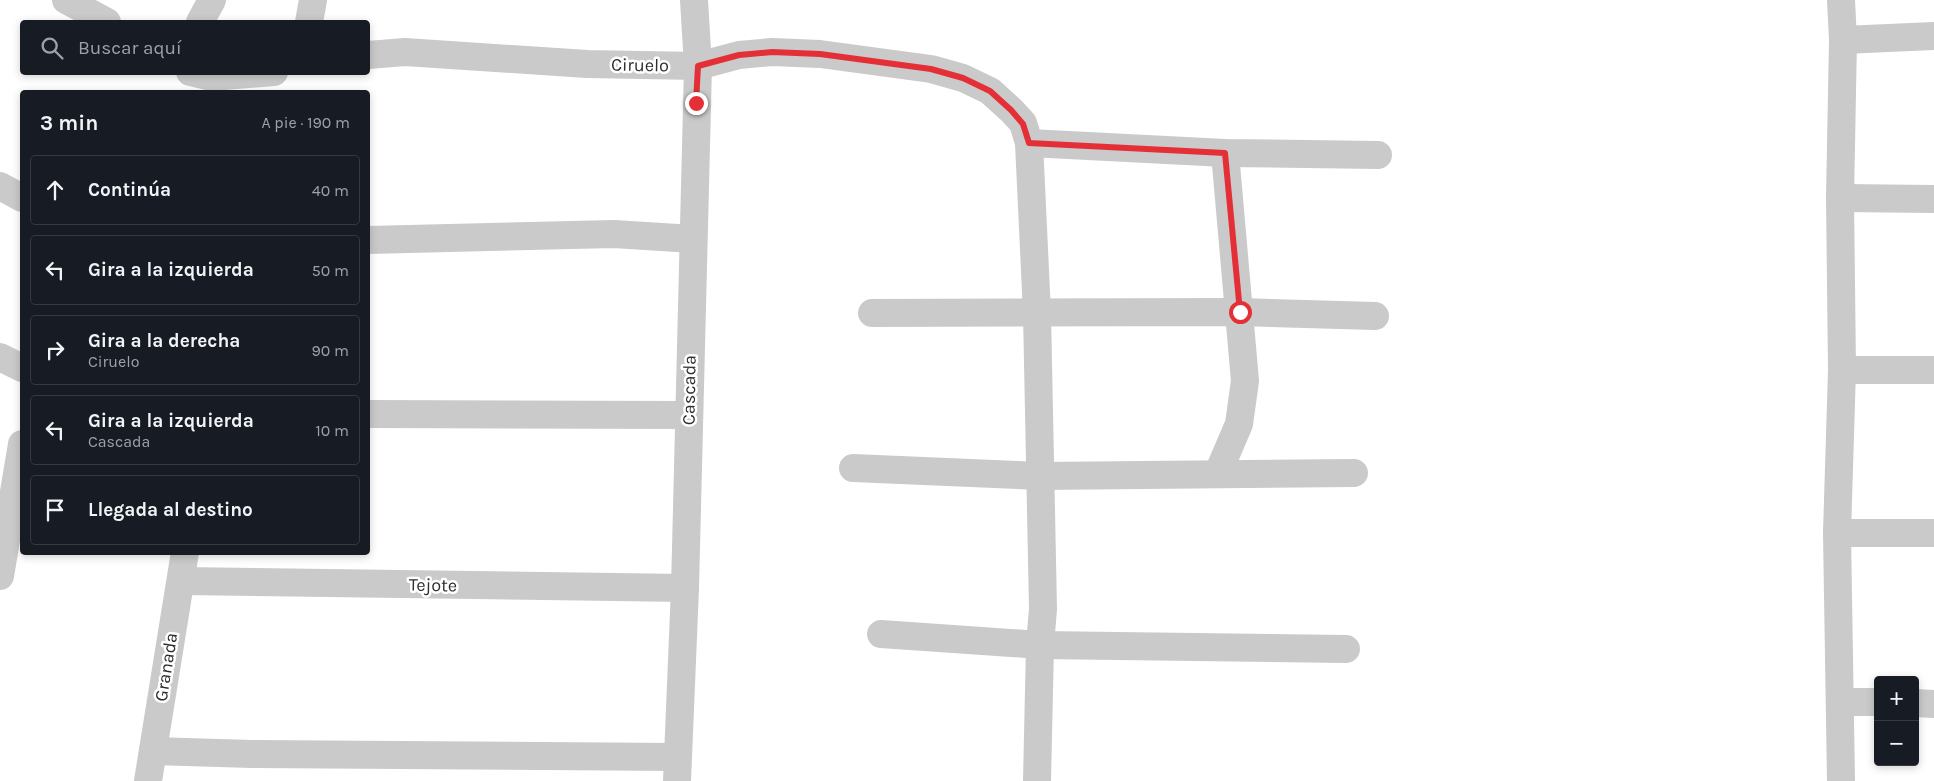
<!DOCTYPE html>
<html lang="es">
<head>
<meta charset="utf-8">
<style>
  body { margin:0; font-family:Karla,sans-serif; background:#242831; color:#f1f3f6 }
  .controls { position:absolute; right:15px; bottom:15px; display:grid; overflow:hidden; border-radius:5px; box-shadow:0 2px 8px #0003 }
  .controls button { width:45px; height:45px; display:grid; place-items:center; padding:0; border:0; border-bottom:1px solid #363941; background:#171b24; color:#f1f3f6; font:25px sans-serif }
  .stop { position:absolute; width:15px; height:15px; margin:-11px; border:4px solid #e52f37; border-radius:50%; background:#fff }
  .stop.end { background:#e52f37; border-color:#fff; box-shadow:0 1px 5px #0008 }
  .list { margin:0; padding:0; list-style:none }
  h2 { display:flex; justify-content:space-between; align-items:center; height:65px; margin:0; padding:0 20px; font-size:21px }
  h2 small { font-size:16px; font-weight:400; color:#9ea1a6 }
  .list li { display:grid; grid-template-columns:32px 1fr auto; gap:15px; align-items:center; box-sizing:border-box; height:70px; margin:0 10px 10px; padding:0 10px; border:1px solid #363941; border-radius:5px }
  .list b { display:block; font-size:19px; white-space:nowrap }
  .list p { margin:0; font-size:16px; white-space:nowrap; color:#9ea1a6 }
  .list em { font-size:16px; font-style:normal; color:#9ea1a6 }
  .icon { flex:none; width:28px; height:28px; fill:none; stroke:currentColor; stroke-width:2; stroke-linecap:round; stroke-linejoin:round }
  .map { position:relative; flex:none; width:1934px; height:781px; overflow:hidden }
  .search { position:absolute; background:#171b24; box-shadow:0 2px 8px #0003; left:20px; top:20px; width:350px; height:55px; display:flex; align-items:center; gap:12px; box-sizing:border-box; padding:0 18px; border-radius:5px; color:#9ea1a6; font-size:19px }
  .panel { position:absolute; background:#171b24; box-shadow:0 2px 8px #0003; left:20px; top:90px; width:350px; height:465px; border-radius:5px }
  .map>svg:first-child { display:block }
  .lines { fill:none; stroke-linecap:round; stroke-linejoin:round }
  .street { stroke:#cacaca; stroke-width:28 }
  .route { stroke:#e52f37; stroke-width:6 }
  .labels { text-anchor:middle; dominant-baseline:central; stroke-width:5; stroke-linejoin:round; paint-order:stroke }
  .street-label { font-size:18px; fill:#2d2d2d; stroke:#fff }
</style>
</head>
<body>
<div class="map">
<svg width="1934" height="781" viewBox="0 0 1934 781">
  <rect width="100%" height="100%" fill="#fff"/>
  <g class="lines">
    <g class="street">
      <path d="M66 0 107 22"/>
      <path d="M200 22 212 0"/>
      <path d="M309 22 313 0"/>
      <path d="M1843 40 1934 36"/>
      <path d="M368 55 405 52 587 64 698 66 739 55 772 52 820 54 931 69 963 78 990 91 1011 110 1023 123 1029 143 1037 313 1043 609 1040 645 1037 781"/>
      <path d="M190 72 211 77 274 72"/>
      <path d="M1029 143 1225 153 1378 155"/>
      <path d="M0 186 22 198"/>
      <path d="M1840 198 1934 199"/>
      <path d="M368 240 614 234 693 239"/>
      <path d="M872 313 1240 312 1375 316"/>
      <path d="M0 357 22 368"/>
      <path d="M1842 370H1934"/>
      <path d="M368 414 689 415"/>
      <path d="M853 468 1040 476 1354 473"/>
      <path d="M1218 473 1239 424 1245 381 1225 153"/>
      <path d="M1837 533H1934"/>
      <path d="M0 576 22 444"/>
      <path d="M181 581 685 588"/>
      <path d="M881 634 1040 645 1346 649"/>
      <path d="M1841 702H1878"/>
      <path d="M1915 703 1934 704"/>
      <path d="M153 751 252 754 677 757"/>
      <path d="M148 781 185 552"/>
      <path d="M677 781 685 588 698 66 694 0"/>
      <path d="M1841 781 1837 533 1842 370 1840 198 1843 40 1841 0"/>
    </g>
  </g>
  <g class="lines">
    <path class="route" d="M696 103 698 66 739 55 772 52 820 54 931 69 963 78 990 91 1011 110 1023 124 1029 143 1225 153 1240 312"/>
  </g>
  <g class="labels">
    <g class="street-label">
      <text transform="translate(640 65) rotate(1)">Ciruelo</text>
      <text transform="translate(689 390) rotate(-89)">Cascada</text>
      <text transform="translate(433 585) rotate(1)">Tejote</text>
      <text transform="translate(166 667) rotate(-81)">Granada</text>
    </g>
  </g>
</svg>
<div class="controls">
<button>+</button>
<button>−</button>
</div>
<div class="stop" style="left:1240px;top:312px"></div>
<div class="stop end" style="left:696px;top:103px"></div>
<div class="search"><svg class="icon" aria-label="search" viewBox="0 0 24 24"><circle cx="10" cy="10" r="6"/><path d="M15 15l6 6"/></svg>Buscar aquí</div>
<section class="panel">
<h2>3 min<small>A pie · 190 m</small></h2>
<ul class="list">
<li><svg class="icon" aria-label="ahead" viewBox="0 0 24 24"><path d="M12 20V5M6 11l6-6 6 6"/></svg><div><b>Continúa</b></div><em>40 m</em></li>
<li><svg class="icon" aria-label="left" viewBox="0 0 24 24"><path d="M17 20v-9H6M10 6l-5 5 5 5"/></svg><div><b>Gira a la izquierda</b></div><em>50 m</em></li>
<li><svg class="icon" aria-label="right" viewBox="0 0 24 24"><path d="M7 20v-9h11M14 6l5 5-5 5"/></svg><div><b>Gira a la derecha</b><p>Ciruelo</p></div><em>90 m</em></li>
<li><svg class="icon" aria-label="left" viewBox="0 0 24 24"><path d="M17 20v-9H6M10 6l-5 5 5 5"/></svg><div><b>Gira a la izquierda</b><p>Cascada</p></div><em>10 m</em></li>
<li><svg class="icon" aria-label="arrive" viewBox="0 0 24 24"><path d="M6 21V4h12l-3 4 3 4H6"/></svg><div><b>Llegada al destino</b></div></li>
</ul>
</section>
</div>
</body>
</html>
